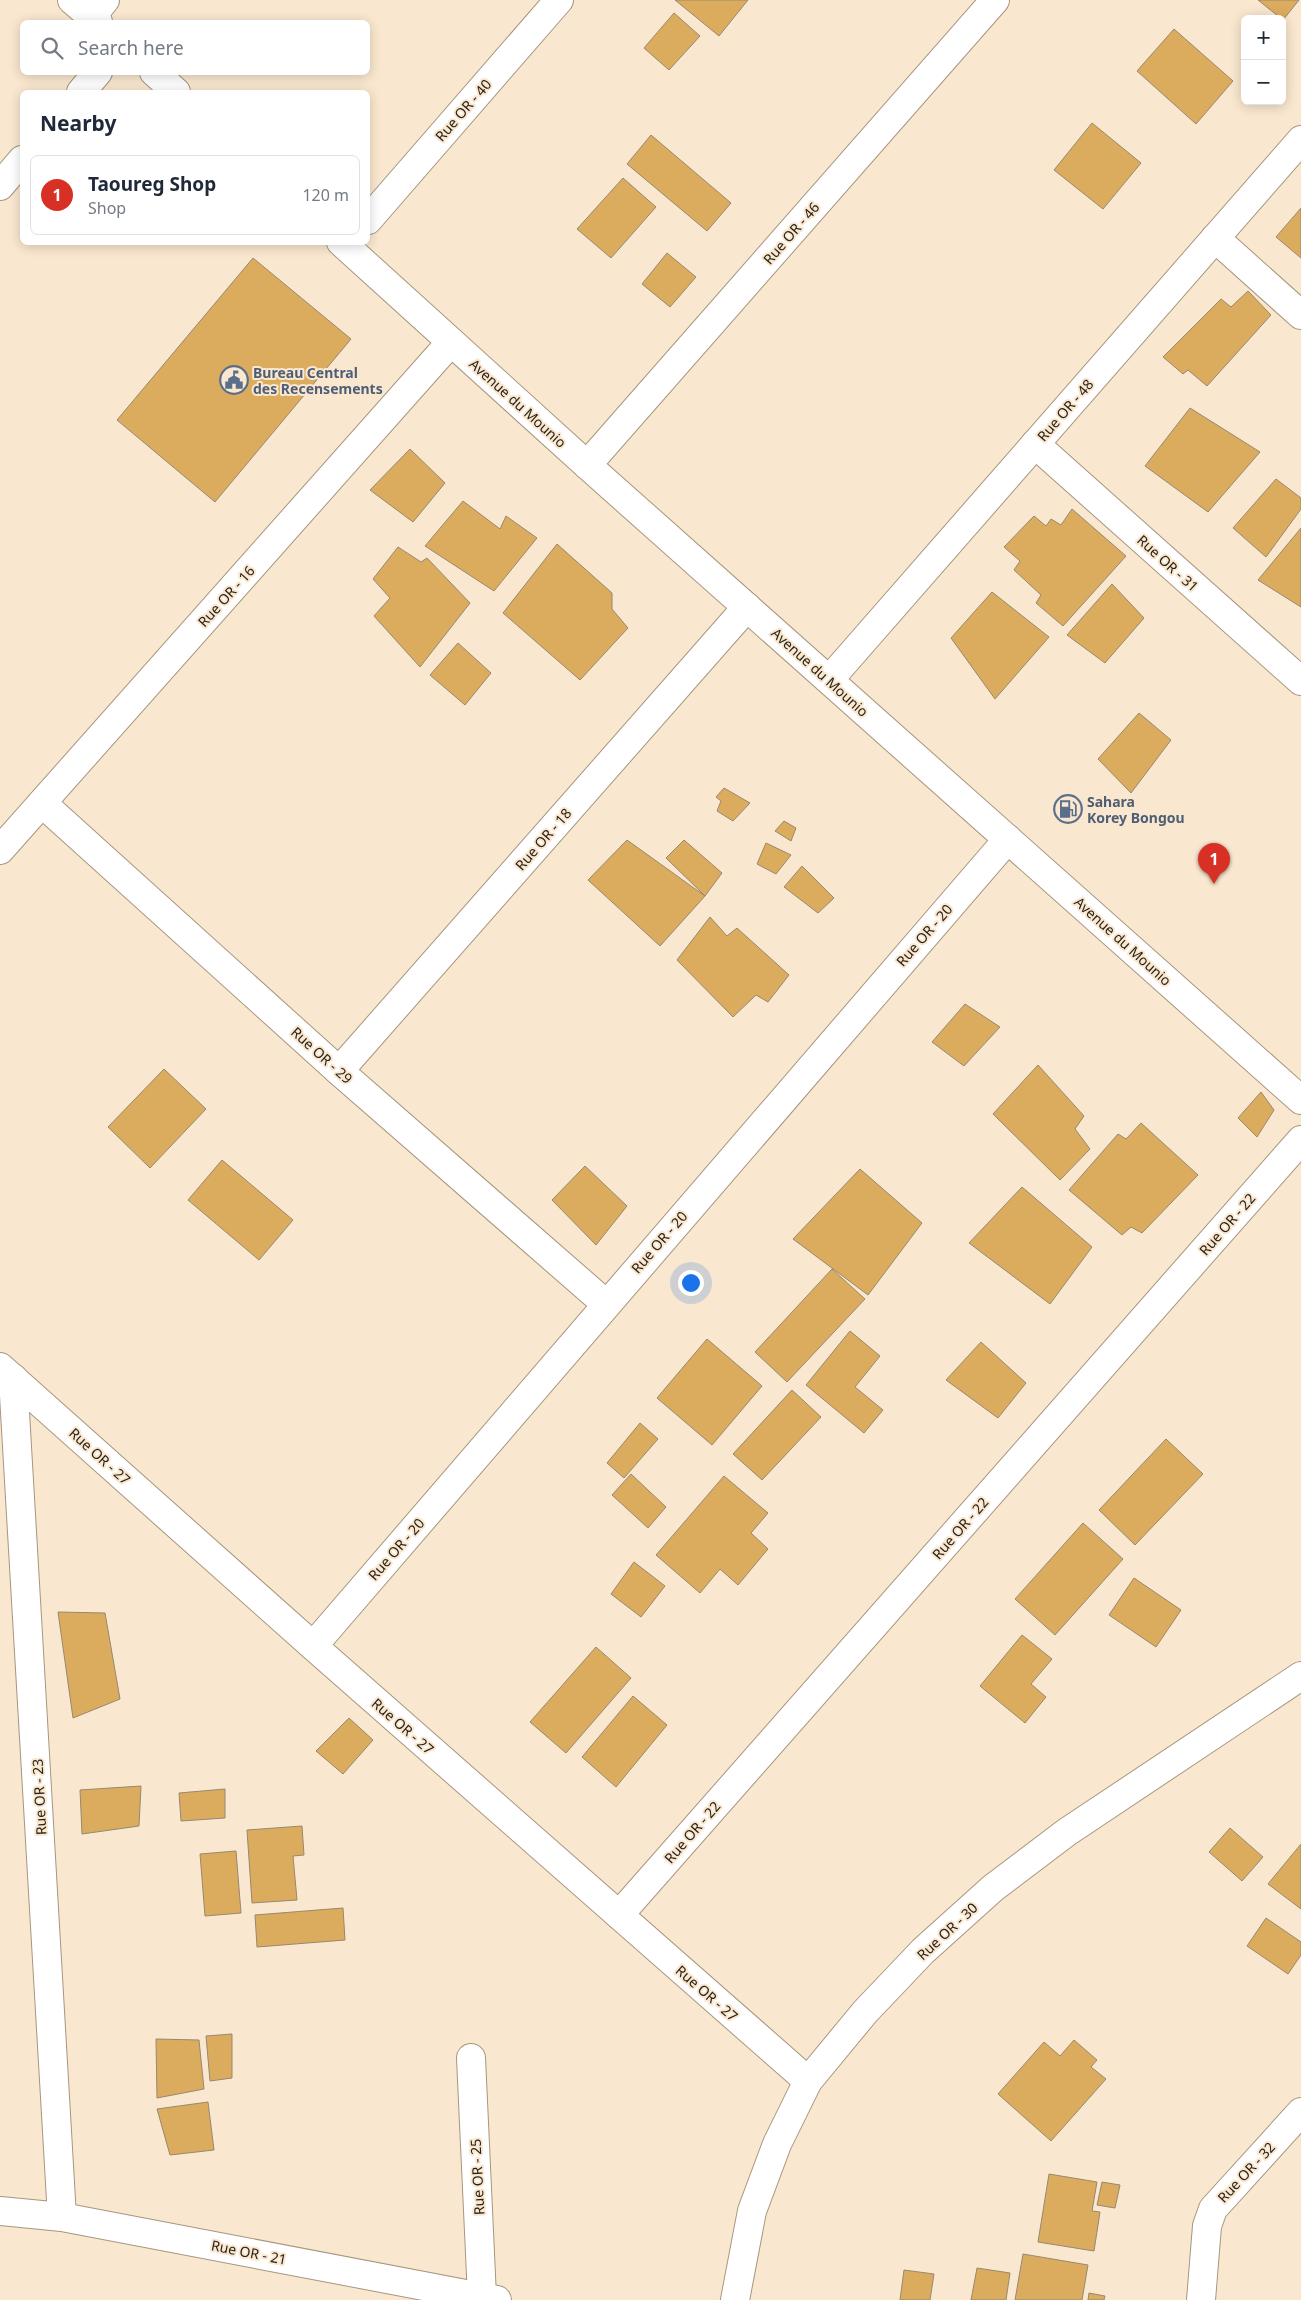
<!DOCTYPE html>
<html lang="en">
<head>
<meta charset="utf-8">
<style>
  body { margin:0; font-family:"Noto Sans",sans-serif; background:#f6f6f7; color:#1f2937 }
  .controls { position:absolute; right:15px; top:15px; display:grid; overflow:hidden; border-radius:8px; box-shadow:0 2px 12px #0003 }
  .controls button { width:45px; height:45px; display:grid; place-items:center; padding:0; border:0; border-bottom:1px solid #e0e1e3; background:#fff; color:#1f2937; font:25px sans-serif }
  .you { position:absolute; left:690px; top:1282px; width:18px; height:18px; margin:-12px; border:4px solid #fff; border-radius:50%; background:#1a73e8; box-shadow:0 0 0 8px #1a73e833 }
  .badge { display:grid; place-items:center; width:32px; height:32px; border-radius:50%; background:#d93025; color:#fff; font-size:16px; font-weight:700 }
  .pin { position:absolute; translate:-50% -41px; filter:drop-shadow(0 1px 2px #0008) }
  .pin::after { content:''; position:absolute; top:26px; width:18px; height:15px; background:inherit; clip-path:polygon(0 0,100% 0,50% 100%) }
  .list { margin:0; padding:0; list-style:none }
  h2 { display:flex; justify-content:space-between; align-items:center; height:65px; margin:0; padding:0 20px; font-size:21px }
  h2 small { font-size:16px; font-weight:400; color:#747a83 }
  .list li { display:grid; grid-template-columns:32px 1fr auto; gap:15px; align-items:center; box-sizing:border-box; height:80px; margin:0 10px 10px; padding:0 10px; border:1px solid #e0e1e3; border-radius:8px }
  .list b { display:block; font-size:19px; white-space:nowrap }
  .list p { margin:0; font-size:16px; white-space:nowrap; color:#747a83 }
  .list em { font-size:16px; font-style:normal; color:#747a83 }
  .icon { flex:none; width:28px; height:28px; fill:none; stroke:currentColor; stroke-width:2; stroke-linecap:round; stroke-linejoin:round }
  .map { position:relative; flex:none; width:1301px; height:2300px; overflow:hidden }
  .search { position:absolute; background:#fff; box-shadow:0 2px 12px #0003; left:20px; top:20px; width:350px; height:55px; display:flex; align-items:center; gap:12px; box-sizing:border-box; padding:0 18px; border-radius:8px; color:#747a83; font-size:19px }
  .panel { position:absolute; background:#fff; box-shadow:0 2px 12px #0003; left:20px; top:90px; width:350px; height:155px; border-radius:8px }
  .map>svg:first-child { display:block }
  .building { fill:#dcac5e; stroke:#978870 }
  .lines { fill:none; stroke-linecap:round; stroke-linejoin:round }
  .minor-casing { stroke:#a7967f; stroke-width:30 }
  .tertiary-casing { stroke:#a7967f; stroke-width:30 }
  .minor { stroke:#fff; stroke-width:28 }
  .tertiary { stroke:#fff; stroke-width:28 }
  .labels { text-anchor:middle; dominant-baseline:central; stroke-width:4; stroke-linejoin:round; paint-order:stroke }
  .street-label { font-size:14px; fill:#292219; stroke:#fae7cf }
  .service-label { font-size:14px; font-weight:bold; fill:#4e5e75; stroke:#fae7cf; text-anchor:start }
</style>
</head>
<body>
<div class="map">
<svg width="1301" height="2300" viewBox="0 0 1301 2300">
  <rect width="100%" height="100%" fill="#fae7cf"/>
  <g class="building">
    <path d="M675 0H748L719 36Z"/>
    <path d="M1258 0H1299L1283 20Z"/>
    <path d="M674 13 700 36 669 70 644 48Z"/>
    <path d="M1174 29 1233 81 1196 124 1137 71Z"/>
    <path d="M1092 123 1141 163 1103 209 1054 170Z"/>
    <path d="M651 135 731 203 707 231 627 164Z"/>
    <path d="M623 178 656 207 611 258 577 229Z"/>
    <path d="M1301 208V258L1276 237Z"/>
    <path d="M667 253 696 277 670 307 642 284Z"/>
    <path d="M253 258 351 339 215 502 117 420Z"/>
    <path d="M1248 291 1271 315 1207 386 1188 370 1183 374 1163 357 1221 299 1231 307Z"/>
    <path d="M1190 408 1260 452 1208 512 1145 466Z"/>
    <path d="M410 449 445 483 413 522 370 490Z"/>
    <path d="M1276 479 1301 498V509L1266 557 1233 528Z"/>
    <path d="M463 501 500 529 506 516 537 538 494 591 425 546Z"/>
    <path d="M1072 509 1126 556 1063 626 1036 603 1041 595 1014 570 1020 561 1004 547 1034 516 1046 526 1051 519 1061 525Z"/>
    <path d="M1301 528V607L1258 580Z"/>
    <path d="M557 544 612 593V609L628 628 580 680 503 613Z"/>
    <path d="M398 547 421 562 427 558 470 603 420 667 374 616 390 598 373 579Z"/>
    <path d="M1112 584 1144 618 1105 663 1067 635Z"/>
    <path d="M992 592 1049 637 995 699 951 638Z"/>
    <path d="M458 643 491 673 465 705 430 675Z"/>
    <path d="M1139 713 1171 740 1131 793 1098 759Z"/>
    <path d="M724 788 750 803 733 821 717 811 721 801 716 797Z"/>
    <path d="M784 821 796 828 791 841 775 831Z"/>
    <path d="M627 840 705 896 660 946 588 880Z"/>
    <path d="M684 840 722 873 705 896 666 858Z"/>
    <path d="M766 843 791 855 776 874 757 864Z"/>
    <path d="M802 866 834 898 818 913 784 887Z"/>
    <path d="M710 917 727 936 737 928 789 975 768 1002 756 995 733 1017 677 960Z"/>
    <path d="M965 1004 1000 1027 964 1066 932 1042Z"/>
    <path d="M1038 1065 1084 1116 1075 1129 1090 1149 1060 1180 993 1114Z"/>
    <path d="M164 1069 206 1109 150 1168 108 1127Z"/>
    <path d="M1261 1092 1274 1110 1257 1137 1238 1118Z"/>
    <path d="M1141 1123 1198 1175 1142 1233 1131 1227 1122 1235 1069 1190 1118 1134 1126 1139Z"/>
    <path d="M222 1160 293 1220 259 1260 188 1200Z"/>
    <path d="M585 1166 627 1206 596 1245 552 1200Z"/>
    <path d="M860 1169 922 1223 868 1295 793 1239Z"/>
    <path d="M1022 1187 1092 1247 1050 1304 969 1243Z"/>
    <path d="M832 1269 865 1299 787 1382 755 1352Z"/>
    <path d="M850 1331 880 1356 855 1387 883 1410 864 1433 806 1385Z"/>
    <path d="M707 1339 762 1386 712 1445 657 1398Z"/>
    <path d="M981 1342 1026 1383 998 1418 946 1380Z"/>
    <path d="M792 1390 821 1417 762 1480 733 1454Z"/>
    <path d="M640 1423 658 1439 624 1478 607 1463Z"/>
    <path d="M1166 1439 1203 1474 1135 1545 1099 1510Z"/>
    <path d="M631 1474 666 1507 648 1528 612 1495Z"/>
    <path d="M724 1476 768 1513 751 1533 768 1549 738 1585 720 1569 700 1593 656 1555Z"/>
    <path d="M1083 1523 1123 1559 1055 1635 1015 1599Z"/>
    <path d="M634 1562 665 1586 641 1617 611 1594Z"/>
    <path d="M1134 1578 1181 1610 1156 1647 1109 1615Z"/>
    <path d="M58 1612 105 1613 120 1699 73 1718Z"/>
    <path d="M1022 1635 1052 1659 1031 1684 1046 1697 1025 1723 980 1686Z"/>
    <path d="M596 1647 631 1678 566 1753 530 1722Z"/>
    <path d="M633 1696 667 1725 616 1787 582 1757Z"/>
    <path d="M349 1718 373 1740 343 1774 316 1751Z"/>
    <path d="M141 1786 139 1826 82 1834 80 1790Z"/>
    <path d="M225 1789V1818L181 1821 179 1793Z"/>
    <path d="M302 1826 304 1855 293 1856 297 1900 252 1903 247 1830Z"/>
    <path d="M1230 1828 1263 1857 1242 1881 1209 1852Z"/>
    <path d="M1301 1844V1909L1268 1884Z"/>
    <path d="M236 1851 241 1913 205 1916 200 1854Z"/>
    <path d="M343 1908 345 1940 257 1947 255 1915Z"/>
    <path d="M1266 1918 1301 1942V1955L1288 1974 1247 1946Z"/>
    <path d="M232 2034V2078L210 2081 206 2036Z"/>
    <path d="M156 2039 199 2040 204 2089 157 2098Z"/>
    <path d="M1074 2040 1097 2060 1091 2067 1106 2079 1051 2141 998 2094 1044 2042 1060 2056Z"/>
    <path d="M208 2102 214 2150 170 2155 157 2109Z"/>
    <path d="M1049 2174 1097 2182 1092 2211 1100 2212 1094 2251 1038 2242Z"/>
    <path d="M1102 2182 1120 2185 1115 2208 1097 2205Z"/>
    <path d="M1023 2254 1088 2265 1082 2300H1015Z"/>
    <path d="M977 2268 1010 2273 1006 2300H971Z"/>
    <path d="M904 2270 934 2274 930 2300H900Z"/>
    <path d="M1089 2293 1105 2296 1104 2300H1088Z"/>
  </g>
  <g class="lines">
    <defs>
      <g id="minor">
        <path d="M91 17 105 0"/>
        <path d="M81 92 98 72"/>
        <path d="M0 186 22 160"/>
        <path d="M368 220 559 0"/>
        <path d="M1215 238 1301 315"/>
        <path d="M1035 444 1301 681"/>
        <path d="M587 465 995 0"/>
        <path d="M829 680 1301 140"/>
        <path d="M42 803 339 1071 606 1304"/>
        <path d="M0 850 451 342"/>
        <path d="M339 1071 747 607"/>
        <path d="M0 1367 313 1646 808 2081"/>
        <path d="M13 1378 62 2217"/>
        <path d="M313 1646 1008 839"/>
        <path d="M619 1915 1301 1140"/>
        <path d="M471 2058 482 2297"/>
        <path d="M0 2211 62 2217 497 2300"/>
        <path d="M735 2300 752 2211 777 2144 808 2081 865 2012 923 1951 993 1888 1067 1832 1301 1676"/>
        <path d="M1201 2300 1207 2226 1213 2209 1301 2112"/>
      </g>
      <g id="tertiary">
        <path d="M72 0 98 22"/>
        <path d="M154 72 176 92"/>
        <path d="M341 242 587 465 1301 1100"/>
      </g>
    </defs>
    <use href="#minor" class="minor-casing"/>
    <use href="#tertiary" class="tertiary-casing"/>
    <use href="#minor" class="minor"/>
    <use href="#tertiary" class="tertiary"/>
  </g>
  <defs>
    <symbol id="civic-ring" viewBox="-11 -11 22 22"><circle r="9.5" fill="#fae7cf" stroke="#5c6f8a" stroke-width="1.5"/><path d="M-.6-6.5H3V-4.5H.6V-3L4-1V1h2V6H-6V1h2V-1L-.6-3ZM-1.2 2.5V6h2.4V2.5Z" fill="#5c6f8a"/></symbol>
    <symbol id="fuel-ring" viewBox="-11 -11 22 22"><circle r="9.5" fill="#fae7cf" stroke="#5c6f8a" stroke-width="1.5"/><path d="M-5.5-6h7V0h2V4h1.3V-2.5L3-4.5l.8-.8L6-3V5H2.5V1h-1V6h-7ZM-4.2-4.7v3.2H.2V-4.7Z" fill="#5c6f8a"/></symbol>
  </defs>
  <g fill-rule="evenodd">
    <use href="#civic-ring" x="218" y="364" width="32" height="32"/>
    <use href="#fuel-ring" x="1052" y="793" width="32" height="32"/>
  </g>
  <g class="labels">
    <g class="street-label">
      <text transform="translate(463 110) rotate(-49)">Rue OR - 40</text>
      <text transform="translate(791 233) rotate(-49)">Rue OR - 46</text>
      <text transform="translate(518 403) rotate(42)">Avenue du Mounio</text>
      <text transform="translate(1065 410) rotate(-49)">Rue OR - 48</text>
      <text transform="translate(1168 563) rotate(42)">Rue OR - 31</text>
      <text transform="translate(226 596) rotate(-48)">Rue OR - 16</text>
      <text transform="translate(820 672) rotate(42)">Avenue du Mounio</text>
      <text transform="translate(543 839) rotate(-49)">Rue OR - 18</text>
      <text transform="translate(924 935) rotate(-49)">Rue OR - 20</text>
      <text transform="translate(1123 941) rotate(42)">Avenue du Mounio</text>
      <text transform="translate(322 1055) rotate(42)">Rue OR - 29</text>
      <text transform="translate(1227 1224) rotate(-49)">Rue OR - 22</text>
      <text transform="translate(659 1242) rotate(-49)">Rue OR - 20</text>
      <text transform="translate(100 1456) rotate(42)">Rue OR - 27</text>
      <text transform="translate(960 1528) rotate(-49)">Rue OR - 22</text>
      <text transform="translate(396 1549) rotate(-49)">Rue OR - 20</text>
      <text transform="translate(403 1726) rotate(41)">Rue OR - 27</text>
      <text transform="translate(39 1797) rotate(-93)">Rue OR - 23</text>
      <text transform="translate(692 1832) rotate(-49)">Rue OR - 22</text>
      <text transform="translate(947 1931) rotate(-43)">Rue OR - 30</text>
      <text transform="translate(707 1993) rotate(41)">Rue OR - 27</text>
      <text transform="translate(1246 2172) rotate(-47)">Rue OR - 32</text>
      <text transform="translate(477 2177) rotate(-93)">Rue OR - 25</text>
      <text transform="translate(249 2252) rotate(11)">Rue OR - 21</text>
    </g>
    <g class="service-label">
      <text x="253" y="372">Bureau Central<tspan x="253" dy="16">des Recensements</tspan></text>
      <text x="1087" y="801">Sahara<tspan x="1087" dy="16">Korey Bongou</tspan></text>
    </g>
  </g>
</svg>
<div class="controls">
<button>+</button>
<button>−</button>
</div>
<div class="you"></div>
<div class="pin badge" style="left:1214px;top:884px">1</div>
<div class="search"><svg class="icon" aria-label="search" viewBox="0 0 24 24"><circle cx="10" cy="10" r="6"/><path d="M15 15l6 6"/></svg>Search here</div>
<section class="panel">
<h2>Nearby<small></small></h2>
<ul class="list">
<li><span class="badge">1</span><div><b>Taoureg Shop</b><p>Shop</p></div><em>120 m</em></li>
</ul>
</section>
</div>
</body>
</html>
